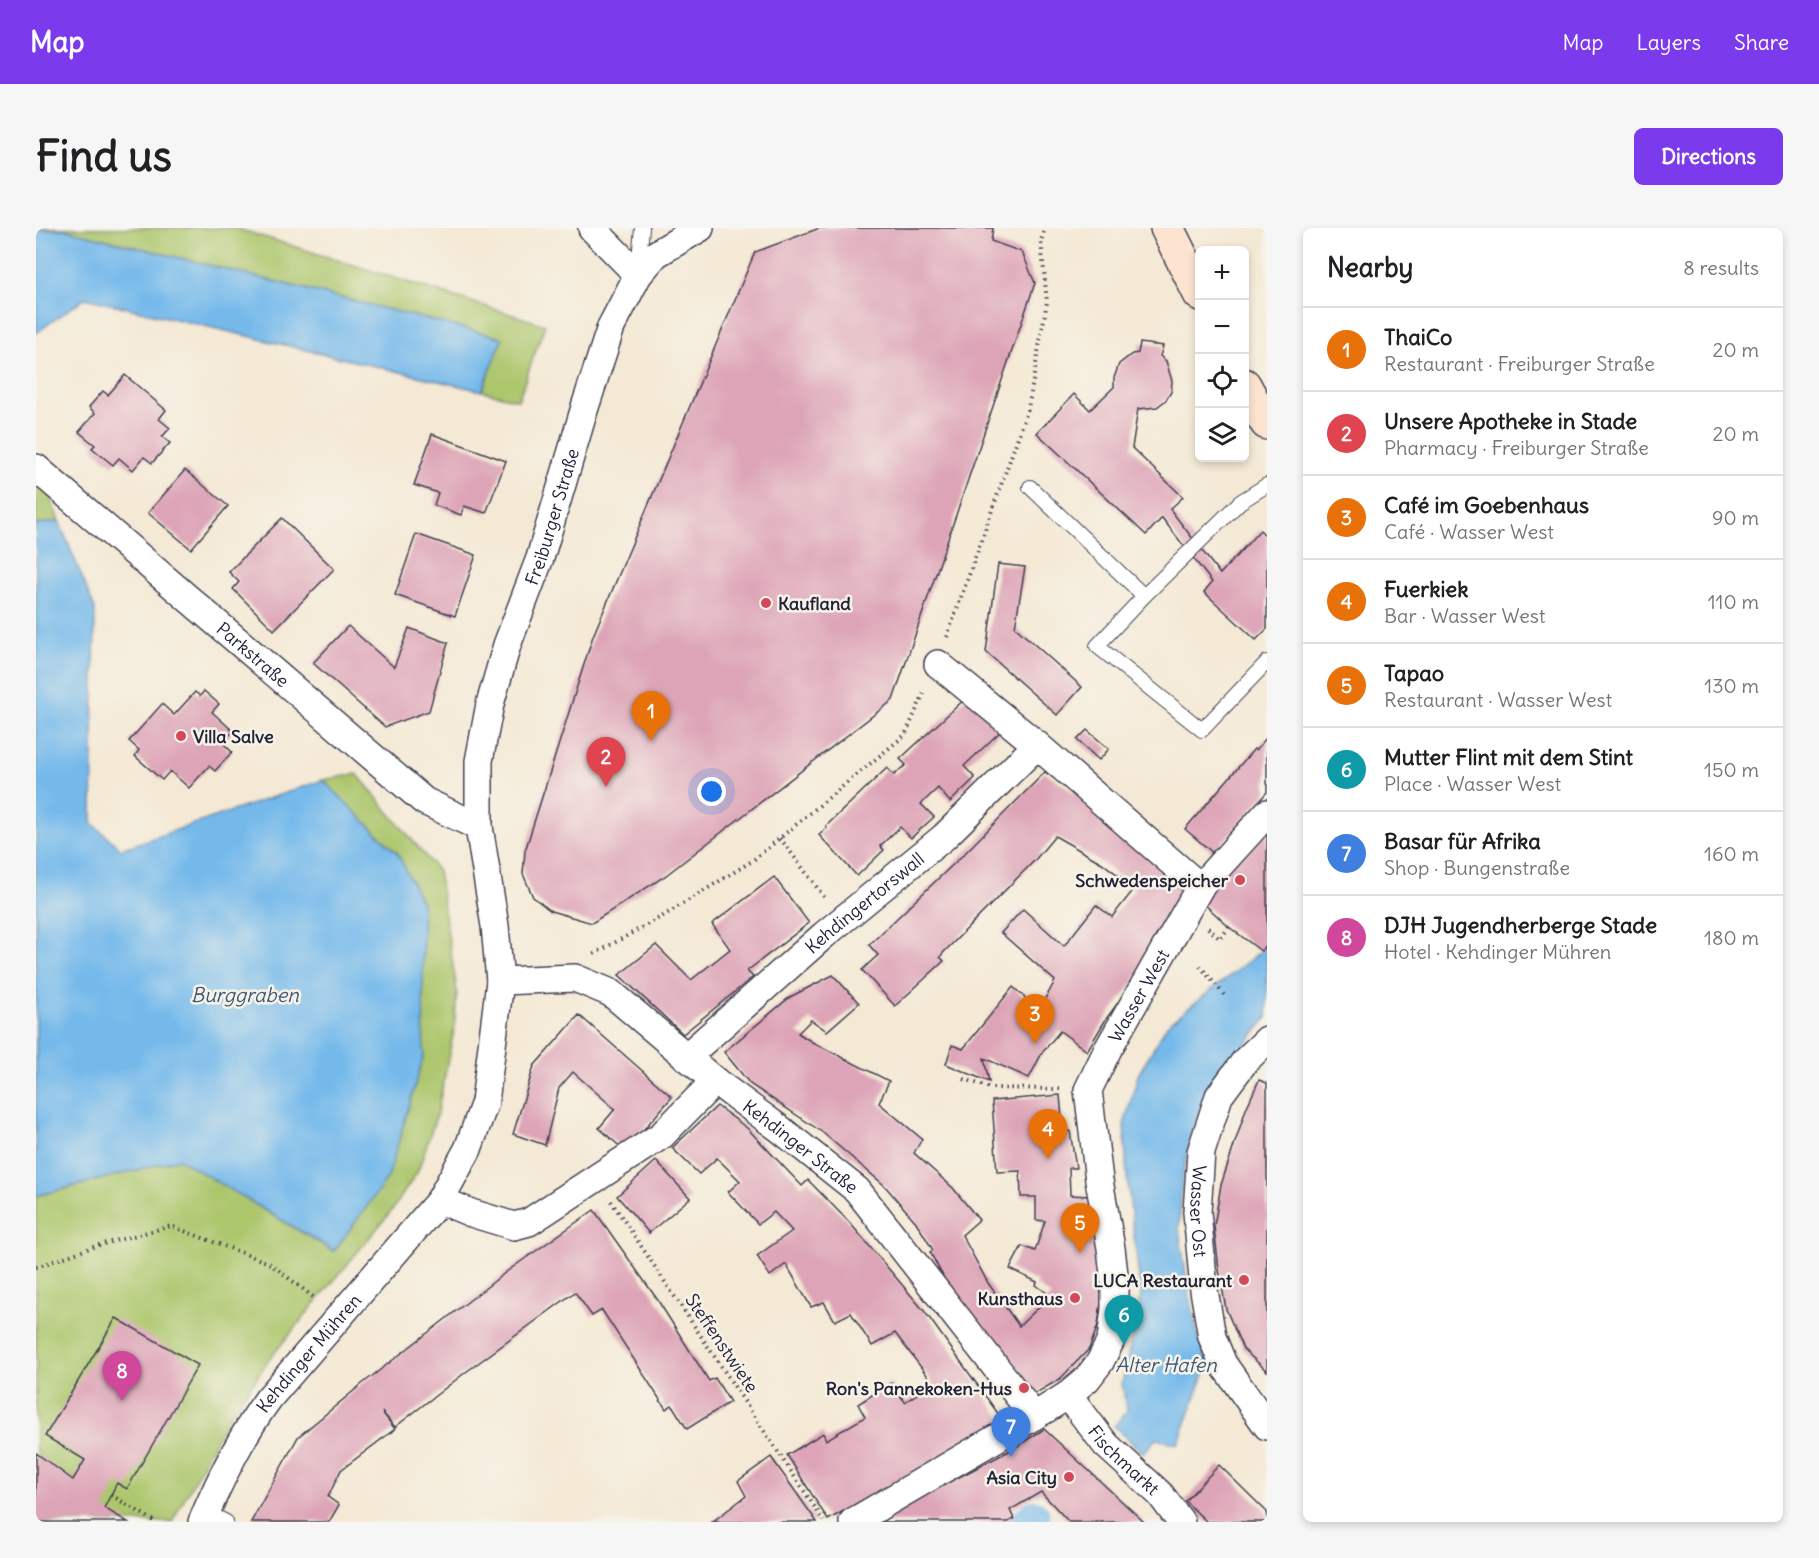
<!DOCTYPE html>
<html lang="en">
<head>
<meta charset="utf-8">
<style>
  body { margin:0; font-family:Delius,sans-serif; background:#f6f6f6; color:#202124 }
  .controls { position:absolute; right:18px; top:18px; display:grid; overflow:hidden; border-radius:9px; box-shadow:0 3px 9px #0003 }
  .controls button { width:54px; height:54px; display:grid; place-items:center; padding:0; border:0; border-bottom:2px solid #e0e0e0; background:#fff; color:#202124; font:30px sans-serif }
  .you { position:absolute; left:676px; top:564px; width:21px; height:21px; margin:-15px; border:4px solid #fff; border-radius:50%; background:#1a73e8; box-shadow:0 0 0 9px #1a73e833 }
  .badge { display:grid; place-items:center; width:39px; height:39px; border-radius:50%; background:#7c3aed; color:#fff; font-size:20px; font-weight:700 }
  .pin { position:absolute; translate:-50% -50px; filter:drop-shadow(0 2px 3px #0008) }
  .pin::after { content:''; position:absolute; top:32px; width:21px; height:18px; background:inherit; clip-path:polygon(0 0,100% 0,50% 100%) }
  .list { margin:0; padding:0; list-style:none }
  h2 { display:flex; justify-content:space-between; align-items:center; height:78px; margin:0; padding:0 24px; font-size:26px }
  h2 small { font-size:20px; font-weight:400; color:#757577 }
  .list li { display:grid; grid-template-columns:39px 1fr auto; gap:18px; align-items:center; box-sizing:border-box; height:84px; padding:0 24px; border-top:2px solid #e0e0e0 }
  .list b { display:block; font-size:22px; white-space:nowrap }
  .list p { margin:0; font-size:20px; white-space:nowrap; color:#757577 }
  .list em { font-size:20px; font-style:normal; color:#757577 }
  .icon { flex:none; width:33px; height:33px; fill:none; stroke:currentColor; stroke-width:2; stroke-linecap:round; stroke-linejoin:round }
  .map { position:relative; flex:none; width:1231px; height:1294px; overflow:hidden; border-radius:9px }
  header { display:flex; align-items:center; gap:36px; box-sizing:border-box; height:84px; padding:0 30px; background:#7c3aed; color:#fff }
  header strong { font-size:28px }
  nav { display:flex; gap:33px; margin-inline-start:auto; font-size:21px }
  .intro { display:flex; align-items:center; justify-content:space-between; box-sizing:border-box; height:144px; padding:0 36px }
  h1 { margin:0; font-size:42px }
  .button { padding:15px 27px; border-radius:9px; background:#7c3aed; color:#fff; font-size:21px; font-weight:700 }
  main { display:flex; gap:36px; padding:0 36px }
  aside { flex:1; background:#fff; border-radius:9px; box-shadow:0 3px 9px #0003 }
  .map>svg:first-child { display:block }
  .green { fill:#acc66c; stroke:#677454; stroke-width:1.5 }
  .water { fill:#74b9eb; stroke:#4b6e93; stroke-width:1.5 }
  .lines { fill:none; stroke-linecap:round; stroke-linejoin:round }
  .canal { stroke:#74b9eb; stroke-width:32 }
  .building { fill:#dda4b7 }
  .lane-casing { stroke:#424052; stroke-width:16 }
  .street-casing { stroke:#424052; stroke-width:30 }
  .secondary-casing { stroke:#424052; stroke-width:36 }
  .path { stroke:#424052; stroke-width:4; stroke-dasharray:1.5 4.5; stroke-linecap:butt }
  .lane { stroke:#fff; stroke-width:14 }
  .street { stroke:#fff; stroke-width:27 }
  .secondary { stroke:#fde4d1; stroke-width:33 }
  .poi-dot { fill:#d1495b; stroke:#f7f3e8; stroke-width:2 }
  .labels { text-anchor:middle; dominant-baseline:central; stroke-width:5; stroke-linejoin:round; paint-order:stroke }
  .street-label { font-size:18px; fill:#22223b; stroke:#f7f3e8 }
  .poi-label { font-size:18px; font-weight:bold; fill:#22223b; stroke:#f7f3e8; text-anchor:end }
  .water-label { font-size:20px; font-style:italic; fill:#3f5779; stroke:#f7f3e8 }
</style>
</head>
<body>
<header>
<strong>Map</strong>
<nav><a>Map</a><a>Layers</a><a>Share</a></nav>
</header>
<div class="intro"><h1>Find us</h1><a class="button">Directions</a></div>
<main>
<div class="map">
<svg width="1231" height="1294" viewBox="0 0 1231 1294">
  <rect width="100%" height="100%" fill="#f7f3e8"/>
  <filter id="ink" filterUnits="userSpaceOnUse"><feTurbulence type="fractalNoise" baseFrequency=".0167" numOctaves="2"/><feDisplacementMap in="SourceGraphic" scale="12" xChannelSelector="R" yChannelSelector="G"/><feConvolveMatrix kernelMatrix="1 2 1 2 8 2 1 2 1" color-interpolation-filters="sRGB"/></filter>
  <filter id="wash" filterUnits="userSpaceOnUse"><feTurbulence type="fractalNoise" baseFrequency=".008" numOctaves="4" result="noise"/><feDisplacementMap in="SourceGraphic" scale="24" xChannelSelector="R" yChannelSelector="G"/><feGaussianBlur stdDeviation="1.35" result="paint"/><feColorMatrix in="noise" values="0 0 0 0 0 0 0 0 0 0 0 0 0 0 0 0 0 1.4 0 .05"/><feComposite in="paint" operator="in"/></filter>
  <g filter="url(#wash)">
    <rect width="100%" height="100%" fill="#f4e9d5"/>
    <g class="green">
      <path d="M0 0H199L509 97 482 172 446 163 467 110 27 1 0 2Z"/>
      <path d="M0 231 23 293 0 297Z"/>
      <path d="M321 546 402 643 421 763 418 802 401 886 382 943 357 981 235 1129 191 1191 136 1294H0V968L143 931 297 1023 362 626 287 552Z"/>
    </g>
    <g class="water">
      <path d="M27 1 467 110 446 163 49 70 0 105V2Z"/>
      <path d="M23 293 59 381 56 595 85 621 287 552 362 626 386 675 388 827 352 950 298 1023 143 931 0 968V297Z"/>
      <path d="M1231 717V790L1183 849 1157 900 1146 951 1143 1001 1152 1060 1162 1108 1172 1136 1142 1216 1120 1211 1107 1225 1078 1198 1091 1183 1086 1156 1105 1067 1091 950 1088 897 1102 847 1131 797 1225 723Z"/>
    </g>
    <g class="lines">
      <path class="canal" d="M991 1294 998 1288"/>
    </g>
    <g id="blocks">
      <g class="building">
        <path d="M784 0H957L955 13 986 24 999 55 857 472 629 648 556 695 515 683 497 669 487 646 489 623 557 408 719 24Z"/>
        <path d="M1104 115 1127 118 1124 128 1130 133 1136 153 1135 164 1130 172 1121 179 1102 181 1096 220 1147 269 1134 281 1184 346 1224 302 1231 309V401L1220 412 1168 364 1176 354 1126 290 1110 307 1001 205 1038 166 1054 182 1078 159V150L1083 136 1096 126 1102 125Z"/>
        <path d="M89 147 130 182 123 191 134 200 126 209 134 215 116 235 108 229 97 242 83 230 77 237 56 220 59 217 43 204 59 185 53 179 67 163 72 167Z"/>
        <path d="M396 206 470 233 450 285 428 278 425 287 398 277 402 265 378 257Z"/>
        <path d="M149 242 192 278 155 321 112 285Z"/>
        <path d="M246 290 298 341 238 402 197 361 203 354 193 344Z"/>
        <path d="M380 306 440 327 419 388 359 367Z"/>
        <path d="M962 336 989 339 979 399 1046 459 1021 487 950 424Z"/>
        <path d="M312 398 358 439 373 400 412 415 393 483 349 499 277 435Z"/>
        <path d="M168 463 183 476 176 484 197 503 187 515 196 524 179 543 173 538 153 560 134 543 126 552 99 528 103 522 93 513 126 476 138 487 159 464 164 468Z"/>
        <path d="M932 468 965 503 928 538 939 550 914 574 902 560 885 576 898 589 875 610 864 599 844 618 848 622 821 648 783 607 791 600 790 598 851 540 858 547 870 537 864 531Z"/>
        <path d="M1051 502 1073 521 1063 532 1041 512Z"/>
        <path d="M1231 509V564L1177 625 1149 601 1218 521 1220 522Z"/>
        <path d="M1009 544 1048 572 1156 660 1096 756 1070 791 1051 823 1024 803 1006 825 993 850 948 830 953 854 910 836 916 817 927 821 977 759 1003 782 1019 753 965 705 987 681 1028 718 1060 677 1076 689 1099 660 1066 635 1019 608 999 632 908 724 904 729 908 733 859 778 826 742 842 727 833 717 930 624Z"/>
        <path d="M1231 593V717L1225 723 1193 699 1162 670Z"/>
        <path d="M738 649 773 695 711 743 717 749 647 806 583 747 620 717 655 752 694 721 676 696Z"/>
        <path d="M797 747 823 775 791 803 775 792 762 805 776 814 853 853 843 875 886 911 878 925 917 960 943 992 926 1007 952 1055 983 1098 1015 1068 1000 1057 1001 1054 974 1041 986 1018 999 1023 1009 993 1000 992V969H985L984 943 961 944 956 873 1024 867 1027 904 1034 903 1040 940H1033L1034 967 1052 968 1060 1000 1068 1052 1062 1097 1053 1121 1024 1151 995 1168 922 1076 894 1024 897 1022 880 994 848 957 786 904 714 856 688 824 754 769Z"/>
        <path d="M543 787 636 869 589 923 563 900 579 881 537 844 523 860 509 917 477 906 498 838Z"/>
        <path d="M1223 852 1231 855V1143L1207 1121 1190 1081 1183 1042 1178 998 1185 957 1210 881Z"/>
        <path d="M681 878 711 900 766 958 772 952 814 995 889 1084 966 1191 907 1230 865 1250 792 1292 751 1227 787 1205 790 1212 829 1189 822 1176 855 1155 869 1174 897 1155 859 1105 836 1118 815 1085 799 1093 788 1074 775 1079 750 1036 734 1048 721 1028 756 1003 738 984 722 996 692 964 704 953 681 930 663 946 636 920Z"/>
        <path d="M620 933 654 970 613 1005 581 968Z"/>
        <path d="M558 982 621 1071 673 1153 679 1150 694 1174 651 1201 636 1177 630 1181 566 1082 556 1088 539 1064 430 1144 359 1199 346 1184 359 1201 305 1242 292 1269 303 1277 293 1294H215L262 1209 326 1156 470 1044Z"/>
        <path d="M80 1090 162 1137 91 1261 81 1255 68 1280 92 1294H0V1225L37 1252 49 1232 9 1208Z"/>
        <path d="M1008 1201 1108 1294H1033L1005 1264 974 1282 978 1291 972 1294H843L873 1275 975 1222Z"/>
        <path d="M735 1229 781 1294H676L710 1268 702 1253Z"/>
        <path d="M1183 1237 1231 1284V1294H1171L1149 1273Z"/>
      </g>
    </g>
  </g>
  <g filter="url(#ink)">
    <use href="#blocks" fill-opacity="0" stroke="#424052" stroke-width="1.5"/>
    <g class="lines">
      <defs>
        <g id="lane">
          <path d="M602 42 606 0"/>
          <path d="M1231 257 1204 274 1108 368 1061 418 1166 502 1231 434"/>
          <path d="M994 259 1108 368"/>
          <path d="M170 1284 190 1294"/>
        </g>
        <g id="street">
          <path d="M556 0 602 47"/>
          <path id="s1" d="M0 240 388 573 443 599"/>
          <path d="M902 436 1001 517 1164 659"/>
          <path id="s2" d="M464 753 539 750 575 765 679 853 744 901 821 962 998 1188"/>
          <path id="s3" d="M1231 812 1209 833 1183 868 1165 924 1161 984 1168 1062 1176 1109 1187 1136 1231 1198"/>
          <path id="s4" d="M650 829 788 707 908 609 1001 517"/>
          <path d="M404 972 435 985 478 998 493 994 626 907 679 853"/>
          <path id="s5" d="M1032 1167 1070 1217 1124 1266 1145 1294"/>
          <path id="s6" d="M166 1294C184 1251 205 1208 233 1170L404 972 432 921 449 874 464 753 459 698 443 599V533L454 476 471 417 504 330 549 179 575 99 602 47 620 26 664 0"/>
          <path id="s7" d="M817 1294 1010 1181 1032 1167 1051 1151 1064 1134 1075 1112 1079 1081V1055L1075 1020 1063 952 1052 862 1072 821 1164 659 1231 585"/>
        </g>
        <g id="secondary">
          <path d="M1131 0 1164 66"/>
          <path d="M1208 157 1218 175 1231 195"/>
        </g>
      </defs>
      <use href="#lane" class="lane-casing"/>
      <use href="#street" class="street-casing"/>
      <use href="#secondary" class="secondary-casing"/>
      <g class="path">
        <path d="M911 409 992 181 1011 74 1005 13 1009 0"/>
        <path d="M744 610 789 670"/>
        <path d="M1172 700 1184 711 1193 699"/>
        <path d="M558 726 627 688 716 633 869 507 889 463"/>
        <path d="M1164 738 1189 768"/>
        <path d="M928 851 954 860 1024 861"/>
        <path d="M575 973 788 1293"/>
        <path d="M0 1039 63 1017 135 998 233 1035 280 1071"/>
        <path d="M75 1267 120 1294"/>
      </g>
      <use href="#lane" class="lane"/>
      <use href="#street" class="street"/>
      <use href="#secondary" class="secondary"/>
    </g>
  </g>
  <g class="poi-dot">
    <circle cx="730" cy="375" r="6"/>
    <circle cx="145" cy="508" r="6"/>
    <circle cx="1204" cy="652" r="6"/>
    <circle cx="1208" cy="1052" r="6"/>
    <circle cx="1039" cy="1070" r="6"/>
    <circle cx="988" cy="1160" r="6"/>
    <circle cx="1033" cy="1249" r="6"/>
  </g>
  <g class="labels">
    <g class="street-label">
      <text stroke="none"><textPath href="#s6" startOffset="1110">Freiburger Straße</textPath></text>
      <text stroke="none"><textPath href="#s1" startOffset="286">Parkstraße</textPath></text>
      <text stroke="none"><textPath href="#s4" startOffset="236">Kehdingertorswall</textPath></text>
      <text stroke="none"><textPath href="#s7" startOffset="680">Wasser West</textPath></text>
      <text stroke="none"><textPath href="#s2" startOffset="358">Kehdinger Straße</textPath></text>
      <text stroke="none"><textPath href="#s3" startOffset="192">Wasser Ost</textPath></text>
      <text transform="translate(686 1115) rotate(56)">Steffenstwiete</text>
      <text stroke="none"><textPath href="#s6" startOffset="201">Kehdinger Mühren</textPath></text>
      <text stroke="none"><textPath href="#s5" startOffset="86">Fischmarkt</textPath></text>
    </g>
    <g class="poi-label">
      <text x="742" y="375" text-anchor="start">Kaufland</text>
      <text x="157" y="508" text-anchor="start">Villa Salve</text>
      <text x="1192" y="652">Schwedenspeicher</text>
      <text x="1196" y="1052">LUCA Restaurant</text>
      <text x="1027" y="1070">Kunsthaus</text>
      <text x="976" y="1160">Ron's Pannekoken-Hus</text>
      <text x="1021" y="1249">Asia City</text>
    </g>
    <g class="water-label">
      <text x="209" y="766">Burggraben</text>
      <text x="1130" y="1136">Alter Hafen</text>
    </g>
  </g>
</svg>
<div class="controls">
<button>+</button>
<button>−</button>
<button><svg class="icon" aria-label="locate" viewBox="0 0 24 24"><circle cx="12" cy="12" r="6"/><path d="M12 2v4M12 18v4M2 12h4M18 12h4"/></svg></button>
<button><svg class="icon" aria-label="layers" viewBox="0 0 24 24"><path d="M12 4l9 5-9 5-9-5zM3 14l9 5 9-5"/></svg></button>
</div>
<div class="you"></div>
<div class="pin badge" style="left:615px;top:513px;background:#e8710a">1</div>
<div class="pin badge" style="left:570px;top:559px;background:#e0444e">2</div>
<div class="pin badge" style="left:999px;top:816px;background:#e8710a">3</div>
<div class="pin badge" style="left:1012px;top:931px;background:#e8710a">4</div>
<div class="pin badge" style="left:1044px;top:1025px;background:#e8710a">5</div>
<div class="pin badge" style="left:1088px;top:1117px;background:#0f9aa8">6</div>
<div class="pin badge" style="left:975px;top:1229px;background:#3f7fe0">7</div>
<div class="pin badge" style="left:86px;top:1173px;background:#d1479c">8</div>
</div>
<aside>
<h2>Nearby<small>8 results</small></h2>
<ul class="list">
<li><span class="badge" style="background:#e8710a">1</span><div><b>ThaiCo</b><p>Restaurant · Freiburger Straße</p></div><em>20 m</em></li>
<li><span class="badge" style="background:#e0444e">2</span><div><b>Unsere Apotheke in Stade</b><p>Pharmacy · Freiburger Straße</p></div><em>20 m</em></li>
<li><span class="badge" style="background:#e8710a">3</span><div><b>Café im Goebenhaus</b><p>Café · Wasser West</p></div><em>90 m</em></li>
<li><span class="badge" style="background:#e8710a">4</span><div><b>Fuerkiek</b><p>Bar · Wasser West</p></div><em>110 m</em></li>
<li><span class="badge" style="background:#e8710a">5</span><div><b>Tapao</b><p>Restaurant · Wasser West</p></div><em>130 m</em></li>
<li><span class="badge" style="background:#0f9aa8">6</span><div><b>Mutter Flint mit dem Stint</b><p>Place · Wasser West</p></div><em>150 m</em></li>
<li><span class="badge" style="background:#3f7fe0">7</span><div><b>Basar für Afrika</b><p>Shop · Bungenstraße</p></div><em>160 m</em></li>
<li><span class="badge" style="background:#d1479c">8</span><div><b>DJH Jugendherberge Stade</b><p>Hotel · Kehdinger Mühren</p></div><em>180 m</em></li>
</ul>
</aside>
</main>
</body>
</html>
